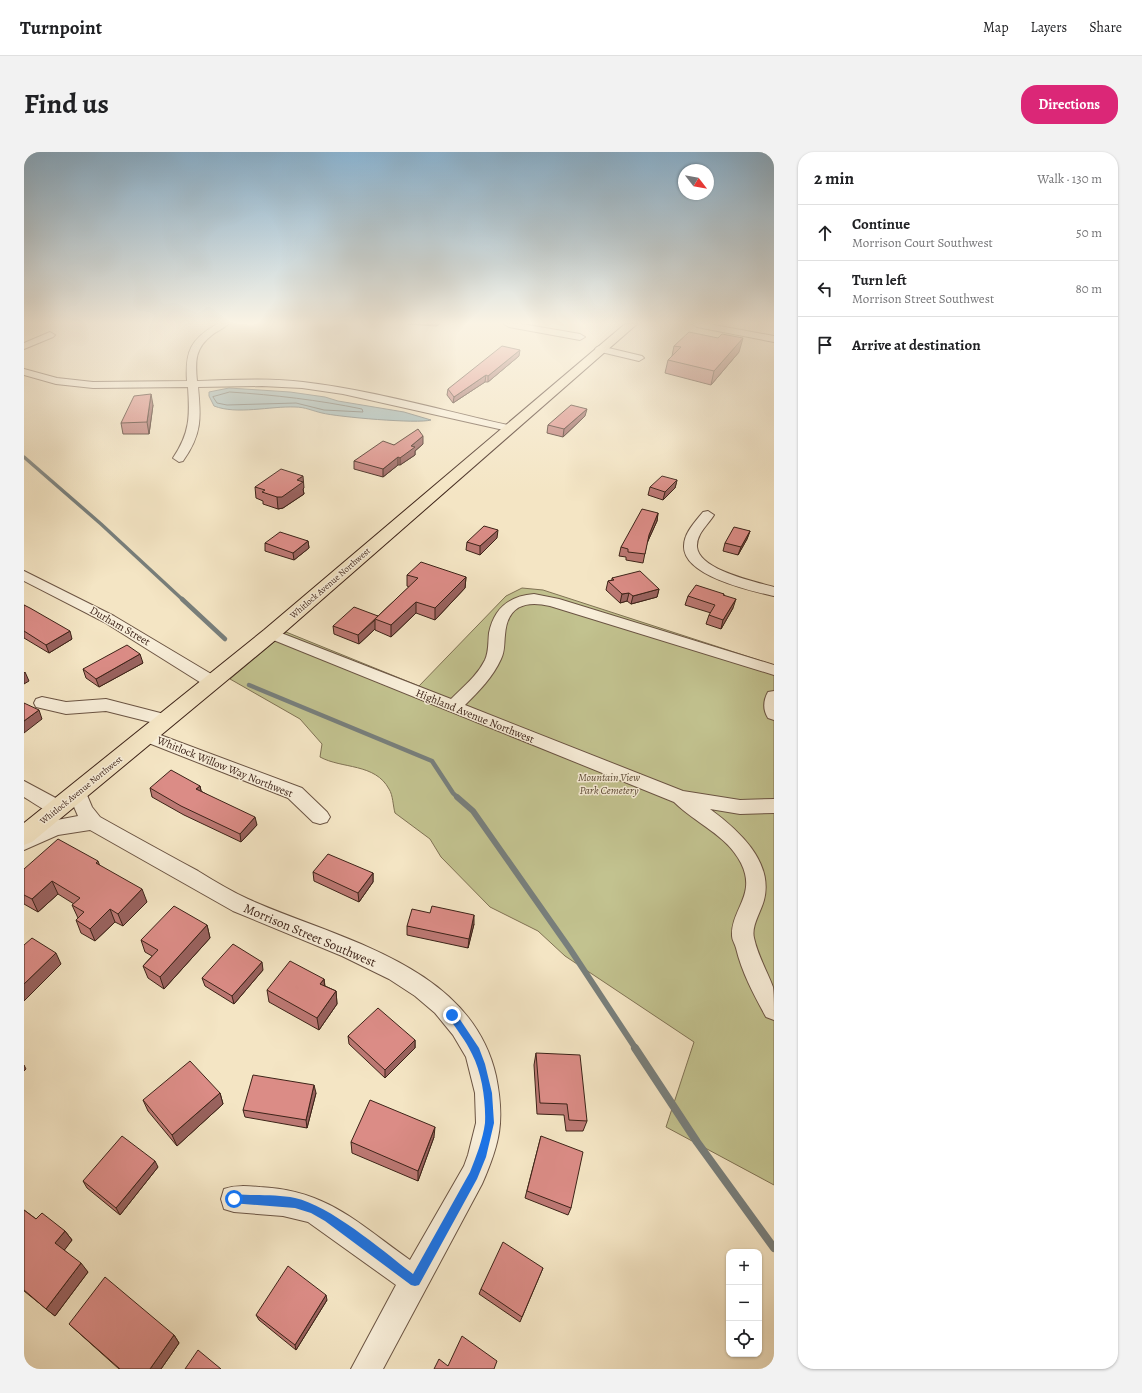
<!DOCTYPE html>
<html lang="en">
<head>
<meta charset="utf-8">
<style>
  body { margin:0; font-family:Alegreya,serif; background:#f2f2f2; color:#202124 }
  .controls { position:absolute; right:12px; bottom:12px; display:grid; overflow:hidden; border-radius:8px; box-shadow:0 1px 3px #0004 }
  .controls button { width:36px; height:36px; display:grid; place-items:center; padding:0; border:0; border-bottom:1px solid #e0e0e0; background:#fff; color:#202124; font:20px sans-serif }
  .compass { position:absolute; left:654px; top:12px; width:36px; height:36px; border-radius:50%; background:#fff; box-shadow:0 1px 3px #0004; rotate:121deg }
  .stop { position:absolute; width:12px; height:12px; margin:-9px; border:3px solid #1a73e8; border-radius:50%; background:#fff }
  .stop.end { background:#1a73e8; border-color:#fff; box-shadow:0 1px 4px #0008 }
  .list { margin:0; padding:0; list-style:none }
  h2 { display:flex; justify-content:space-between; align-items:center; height:52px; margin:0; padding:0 16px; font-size:17px }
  h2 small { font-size:13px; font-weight:400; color:#757577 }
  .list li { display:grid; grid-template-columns:26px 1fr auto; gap:12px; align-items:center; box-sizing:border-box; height:56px; padding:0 16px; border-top:1px solid #e0e0e0 }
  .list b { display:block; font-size:15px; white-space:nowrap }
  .list p { margin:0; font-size:13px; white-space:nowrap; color:#757577 }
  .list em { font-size:13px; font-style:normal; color:#757577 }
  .icon { flex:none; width:22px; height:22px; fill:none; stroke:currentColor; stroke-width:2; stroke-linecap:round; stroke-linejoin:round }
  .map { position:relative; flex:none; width:750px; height:1217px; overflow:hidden; border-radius:16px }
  header { display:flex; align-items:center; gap:24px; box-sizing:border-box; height:56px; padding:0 20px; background:#fff; border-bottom:1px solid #e0e0e0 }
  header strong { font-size:19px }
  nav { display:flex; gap:22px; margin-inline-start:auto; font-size:14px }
  .intro { display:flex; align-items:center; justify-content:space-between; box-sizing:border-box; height:96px; padding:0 24px }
  h1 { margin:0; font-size:28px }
  .button { padding:10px 18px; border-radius:16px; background:#db2777; color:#fff; font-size:14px; font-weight:700 }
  main { display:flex; gap:24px; padding:0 24px }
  aside { flex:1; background:#fff; border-radius:16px; box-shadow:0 1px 3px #0004 }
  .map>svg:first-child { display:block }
  .green { fill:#c2c28f; stroke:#807254 }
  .water { fill:#a0bcbe; stroke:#787f7c }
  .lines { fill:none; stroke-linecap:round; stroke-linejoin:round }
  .shore { stroke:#6e706b; stroke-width:1 }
  .stream-far3 { stroke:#787f7c; stroke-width:3.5 }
  .stream-far2 { stroke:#787f7c; stroke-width:4.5 }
  .stream-far1 { stroke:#787f7c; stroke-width:6 }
  .stream { stroke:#787f7c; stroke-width:8 }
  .minor-casing { stroke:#6b5443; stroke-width:2 }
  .highway-casing { stroke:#3d2318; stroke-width:2 }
  .minor { fill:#f8eed9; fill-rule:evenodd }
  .highway { fill:#f4e5c4; fill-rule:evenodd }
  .wall { fill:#bc7873; stroke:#3d2318 }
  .shaded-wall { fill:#99625e; stroke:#3d2318 }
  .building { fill:#db8c86; stroke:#3d2318 }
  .route { fill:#1a73e8 }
  .labels { text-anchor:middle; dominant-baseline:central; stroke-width:3; stroke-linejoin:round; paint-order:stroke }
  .far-street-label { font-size:9px; fill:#3d2318; stroke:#f8eed9 }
  .street-label { font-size:11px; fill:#3d2318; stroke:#f8eed9 }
  .park-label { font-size:11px; font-style:italic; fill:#5e4b36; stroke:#f8eed9 }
  .near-street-label { font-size:13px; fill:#3d2318; stroke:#f8eed9 }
</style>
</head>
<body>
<header>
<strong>Turnpoint</strong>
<nav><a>Map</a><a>Layers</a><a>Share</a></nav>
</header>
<div class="intro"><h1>Find us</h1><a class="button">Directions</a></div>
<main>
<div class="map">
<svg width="750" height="1217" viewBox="0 0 750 1217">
  <rect width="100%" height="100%" fill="#f4e5c4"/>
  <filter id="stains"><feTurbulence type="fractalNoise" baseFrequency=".005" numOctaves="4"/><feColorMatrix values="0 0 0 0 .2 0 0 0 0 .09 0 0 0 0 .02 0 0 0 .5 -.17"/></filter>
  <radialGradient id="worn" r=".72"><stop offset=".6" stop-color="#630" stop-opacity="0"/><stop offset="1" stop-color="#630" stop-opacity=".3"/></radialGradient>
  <path class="green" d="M498 436 519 438 750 513V1033L642 975 670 890 541 804 514 779 466 755 417 705 406 687 371 661C369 654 369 643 365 637 351 611 318 617 296 605L298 592 276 567 206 527 262 480 395 534 482 444Z"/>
  <path class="water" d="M205 236 266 240 301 245 314 249 380 260 407 268C394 272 314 265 298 261 289 259 281 255 271 255 246 254 213 263 190 254L185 244V240Z"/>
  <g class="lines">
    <path class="shore" d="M206 240C251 243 294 248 338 257L339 260 300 258 272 251 203 253 193 251 189 245Z"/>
    <path class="stream-far3" d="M0 305 77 372 159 448"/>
    <g class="stream-far2">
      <path d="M158 447 201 487"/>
      <path d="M225 533 408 609 429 641 434 646"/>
    </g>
    <path class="stream-far1" d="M433 645 449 659 546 797 612 897"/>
    <path class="stream" d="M611 896 673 990 750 1096"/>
    <defs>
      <g id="minor">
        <path d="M193 172H204C199 177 193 179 188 183 171 196 171 209 173 229 208 228 244 226 279 230 348 238 416 258 484 273L490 276 484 279 319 242 278 236 238 234 174 235C177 266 178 282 159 309L155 310 149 306C166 281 166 264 164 235L69 236 32 232 0 223V217L33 226 69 230 163 229C161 199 167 187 193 172Z"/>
        <path d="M480 172H498L556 182 561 185 556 188 485 175Z"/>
        <path d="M668 172H685L750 184V190L673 175Z"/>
        <path d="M26 180 31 183 29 185 0 197V191Z"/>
        <path d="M576 194 618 204 620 206 615 209 573 199 571 197 573 195Z"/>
        <path d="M684 359 690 363C684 373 672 382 673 395 675 418 732 430 750 435V444C728 439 659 424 660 394 660 381 671 370 679 360Z"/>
        <path d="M0 419 90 464 194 526 196 530 194 534 188 535 182 534 80 470 0 429Z"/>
        <path d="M510 442 535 447 750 513V523L526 454C501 448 483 454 481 483 480 491 481 499 477 507 469 525 455 539 441 553L659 639 716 648 750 647V661L716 662 686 657C713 677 750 709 740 748 737 760 727 774 730 786 734 804 743 819 749 835 750 844 750 859 750 868L742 865C730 843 718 821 712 796 711 792 708 788 708 784 707 757 733 743 717 711 703 683 671 671 650 650L242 485 239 482 242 479H252L427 547C439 535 453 524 461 508 465 499 464 490 465 481 470 456 485 444 510 442Z"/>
        <path d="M750 539V568L744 566C739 558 739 549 744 540Z"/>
        <path d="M18 545 42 550 82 547 148 564 151 568 148 572 142 574 82 559 42 562 12 555 10 551 12 547Z"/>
        <path d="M123 578 278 636 303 660 306 665 303 670 296 672 289 670 264 646 117 588 114 584 117 580Z"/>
        <path d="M0 629 41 651 43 656 41 661C27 665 12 652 0 645Z"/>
        <path d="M53 634 60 636 68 655 76 665C108 683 141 701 174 719 190 729 207 739 224 747 313 787 447 812 472 924 481 969 476 991 458 1032L359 1217H327L372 1133 284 1070 259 1064 210 1060 200 1057 197 1047 200 1037C212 1033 223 1034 236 1035 303 1038 335 1072 386 1108L440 1014 444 1003 452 971 451 941 442 905 429 883 411 861 391 844 365 827 318 804 209 759 66 678 34 683 0 698V681L33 668 54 664 44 641 46 636Z"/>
      </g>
      <path id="highway" d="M601 172H613L254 486 8 690 0 693V671L240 478Z"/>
    </defs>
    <use href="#minor" class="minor-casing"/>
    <use href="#highway" class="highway-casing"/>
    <use href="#minor" class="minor"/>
    <use href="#highway" class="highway"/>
  </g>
  <g class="wall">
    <path d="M384 172H416L412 174Z"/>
    <path d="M650 194 715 200 687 233 641 221 644 208 648 204Z"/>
    <path d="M495 204 464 230H461L429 251 423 243 424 237Z"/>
    <path d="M129 253 125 282H99L97 271Z"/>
    <path d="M561 264 539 285 523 281 524 273Z"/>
    <path d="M399 292 391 299V303L376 313H374L359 325 330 317V309L370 293Z"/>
    <path d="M653 328 651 336 639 348 624 343 626 335Z"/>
    <path d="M231 335 280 336 279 337 280 342 259 356 254 357 239 352V349L232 346Z"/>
    <path d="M634 361 633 369 623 391 619 411 602 408V405L595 404 597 395Z"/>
    <path d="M726 379 723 387 714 403 699 399 701 391Z"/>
    <path d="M473 386 456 403 442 398 443 390Z"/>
    <path d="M284 389 285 396 270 408 241 399V391Z"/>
    <path d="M383 423 442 425 441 436 411 468 392 461 367 485 351 478V477L335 492 310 482 309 474 354 464 385 435 383 434Z"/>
    <path d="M588 426 635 437 633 445 607 452 603 449 596 451 582 438 584 429 588 428Z"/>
    <path d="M700 442V443L709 456 697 477 682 472 685 463 687 461 661 453 664 444Z"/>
    <path d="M0 453 48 487 25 501 0 486Z"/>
    <path d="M119 511 75 535 62 526 59 517Z"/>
    <path d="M176 634 177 639 233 673 217 690 160 663 128 645 126 636Z"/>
    <path d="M76 714 123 750 99 774 91 770 71 789 57 781 52 768 54 766 48 753 50 752 34 742 14 760 0 752V717Z"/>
    <path d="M289 720 349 721V730L335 750 290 729Z"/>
    <path d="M450 772 444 796 383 783V774Z"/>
    <path d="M183 773 186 786 140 837 124 826 119 814 128 804 121 800 117 788Z"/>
    <path d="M239 818 210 852 181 834 178 826Z"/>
    <path d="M300 827 301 834 312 839 313 852 295 878 245 850 243 838Z"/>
    <path d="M324 884 391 888V896L361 926 325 892Z"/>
    <path d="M512 901 563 969 559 979H542L540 963 513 962 510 913Z"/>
    <path d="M196 941 199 952 153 994 124 959 119 948Z"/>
    <path d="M292 941 283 976 221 965 219 958Z"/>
    <path d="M517 984 547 1056 544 1063 501 1046Z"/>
    <path d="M410 985 394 1029 328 1001 327 990Z"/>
    <path d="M134 1015 96 1063 63 1036 59 1029Z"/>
    <path d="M0 1058 12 1067 41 1079 48 1088 40 1098 64 1120 31 1164 0 1139Z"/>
    <path d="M519 1116 496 1170 455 1142 457 1137Z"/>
    <path d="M303 1148 272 1198 235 1168 232 1163Z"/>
    <path d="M45 1172 150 1183 155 1191 137 1217H95Z"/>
  </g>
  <g class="shaded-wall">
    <path d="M412 172H416L412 174Z"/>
    <path d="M719 186 715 200 687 233 690 219Z"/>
    <path d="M496 198 495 204 464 230V224Z"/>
    <path d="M462 223 461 230 429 251 430 245Z"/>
    <path d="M127 242 129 253 125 282 123 270Z"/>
    <path d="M563 257 561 264 539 285 540 277Z"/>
    <path d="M399 284V292L391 299V303L376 313V306L387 294Z"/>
    <path d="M374 305V313L359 325V317Z"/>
    <path d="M279 324 280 336 279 337 280 342 259 356 254 357 253 345 273 328Z"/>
    <path d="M653 328 651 336 639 348 641 340Z"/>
    <path d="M634 361 633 369 623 391 625 383Z"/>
    <path d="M474 378 473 386 456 403V394Z"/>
    <path d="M726 379 723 387 714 403 717 395Z"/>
    <path d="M284 389 285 396 270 408 269 401Z"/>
    <path d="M442 425 441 436 411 468V456Z"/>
    <path d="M635 437 633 445 607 452 609 444Z"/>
    <path d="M605 441 603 449 596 451 598 442Z"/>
    <path d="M712 447 709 456 697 477 699 468Z"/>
    <path d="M392 450V461L367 485V473Z"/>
    <path d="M351 468V477L335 492 334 483Z"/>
    <path d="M46 479 48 487 25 501 22 493Z"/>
    <path d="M116 502 119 511 75 535 72 527Z"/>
    <path d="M1 520 5 529 0 532V521Z"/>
    <path d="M15 558 18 567 0 581V569Z"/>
    <path d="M176 634 178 643 172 637Z"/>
    <path d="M231 665 233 673 217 690 216 682Z"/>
    <path d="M74 709 79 722 72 711Z"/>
    <path d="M349 721V730L335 750 334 741Z"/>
    <path d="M28 729 34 742 14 760 8 747Z"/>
    <path d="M118 737 123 750 99 774 94 762Z"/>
    <path d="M86 757 91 770 71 789 66 777Z"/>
    <path d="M450 763V772L444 796 445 787Z"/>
    <path d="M183 773 186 786 140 837 136 825Z"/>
    <path d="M32 801 37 812 0 849V832Z"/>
    <path d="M238 810 239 818 210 852 208 844Z"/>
    <path d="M300 827 301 839 296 832Z"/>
    <path d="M312 839 313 852 295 878 293 866Z"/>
    <path d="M391 888V896L361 926V918Z"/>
    <path d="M0 913 2 917 0 919Z"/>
    <path d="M290 933 292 941 283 976 282 968Z"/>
    <path d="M196 941 199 952 153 994 148 983Z"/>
    <path d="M411 975 410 985 394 1029V1019Z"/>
    <path d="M131 1009 134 1015 96 1063 92 1056Z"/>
    <path d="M41 1079 48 1088 39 1100 31 1091Z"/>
    <path d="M57 1111 64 1120 31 1164 22 1157Z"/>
    <path d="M302 1143 303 1148 272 1198 271 1193Z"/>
    <path d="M150 1183 155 1191 137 1217H126Z"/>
  </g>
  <g class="building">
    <path d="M665 180 694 186 698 182 719 186 690 219 644 208 657 195 650 194Z"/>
    <path d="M478 194 496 198 464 224 462 223 430 245 424 237Z"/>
    <path d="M127 242 123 270 97 271 110 244Z"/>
    <path d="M547 253 563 257 540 277 524 273Z"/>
    <path d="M394 277 399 284 387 294 391 295 376 306 374 305 359 317 330 309 359 289 370 293Z"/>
    <path d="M257 317 279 324 273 328 279 330 258 345H253L238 340 241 338 231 335Z"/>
    <path d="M638 324 653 328 641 340 626 335Z"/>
    <path d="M618 357 634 361 625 383 621 402 604 400V397L597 395Z"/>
    <path d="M460 374 474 378 456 394 443 390Z"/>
    <path d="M710 375 726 379 717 395 701 391Z"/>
    <path d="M256 380 284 389 269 401 241 391Z"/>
    <path d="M397 410 442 425 411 456 392 450 367 473 351 467 394 426 383 423Z"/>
    <path d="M616 419 635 437 609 444 605 441 598 442 584 429 590 428 588 426Z"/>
    <path d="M672 433 700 442 699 443 712 447 699 468 685 463 691 453 664 444Z"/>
    <path d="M0 453 6 456 46 479 22 493 0 479Z"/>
    <path d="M330 455 354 464 334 483 309 474Z"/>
    <path d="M103 493 116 502 72 527 59 517Z"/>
    <path d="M0 551 15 558 0 569Z"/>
    <path d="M147 618 176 634 172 637 231 665 216 682 157 654 126 636Z"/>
    <path d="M34 687 74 709 72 711 118 737 94 762 86 757 66 777 52 768 60 760 48 753 56 746 28 729 8 747 0 743V717Z"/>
    <path d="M304 702 349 721 334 741 289 720Z"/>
    <path d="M150 754 183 773 136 825 119 814 134 798 117 788Z"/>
    <path d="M408 754 450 763 445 787 383 774 388 757 406 761Z"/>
    <path d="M8 786 32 801 0 832V793Z"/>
    <path d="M209 792 238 810 208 844 178 826Z"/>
    <path d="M266 809 300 827 296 832 312 839 293 866 243 838Z"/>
    <path d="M354 856 391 888 361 918 324 884Z"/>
    <path d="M512 901 556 903 563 969 545 968 543 952 516 951Z"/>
    <path d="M166 909 196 941 148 983 119 948Z"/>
    <path d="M229 923 290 933 282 968 219 958Z"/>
    <path d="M346 948 411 975 394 1019 327 990Z"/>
    <path d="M98 984 131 1009 92 1056 59 1029Z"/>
    <path d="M517 984 559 1000 547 1056 503 1039Z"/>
    <path d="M0 1058 12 1067 18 1061 41 1079 31 1091 57 1111 22 1157 0 1138Z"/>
    <path d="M479 1090 519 1116 498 1165 457 1137Z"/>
    <path d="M264 1114 302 1143 271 1193 232 1163Z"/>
    <path d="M81 1125 150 1183 126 1217H96L45 1172Z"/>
    <path d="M438 1184 473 1209 470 1217H410L415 1207 424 1214Z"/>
    <path d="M174 1198 197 1217H161Z"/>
  </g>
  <linearGradient id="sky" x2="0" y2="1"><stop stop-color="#8bb7d7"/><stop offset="0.5" stop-color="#faf3e4"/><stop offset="1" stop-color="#faf3e4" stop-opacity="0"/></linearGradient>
  <rect width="750" height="342" fill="url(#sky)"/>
  <path class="route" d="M428 859 431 860 455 896 461 912 468 941 470 971 462 1005 453 1027 395 1133 391 1134 387 1133 301 1069 287 1061 271 1056 207 1051 205 1047 207 1044 210 1042C230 1044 252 1042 271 1046 307 1054 359 1099 389 1122L446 1020C452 1005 459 987 461 971 462 950 458 921 448 902 442 889 433 878 425 866V860Z"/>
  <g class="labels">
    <g class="far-street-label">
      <text transform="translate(306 431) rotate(-41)">Whitlock Avenue Northwest</text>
      <text transform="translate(57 638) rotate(-39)">Whitlock Avenue Northwest</text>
    </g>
    <g class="street-label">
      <text transform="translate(96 474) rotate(30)">Durham Street</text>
      <text transform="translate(451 564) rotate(22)">Highland Avenue Northwest</text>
      <text transform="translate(201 615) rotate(22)">Whitlock Willow Way Northwest</text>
    </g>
    <g class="park-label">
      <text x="585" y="625">Mountain View<tspan x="585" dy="13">Park Cemetery</tspan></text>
    </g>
    <g class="near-street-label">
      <text transform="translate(286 783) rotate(23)">Morrison Street Southwest</text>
    </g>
  </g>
  <rect width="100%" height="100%" filter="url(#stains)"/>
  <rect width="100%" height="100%" fill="url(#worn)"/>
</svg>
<div class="controls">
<button>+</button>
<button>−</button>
<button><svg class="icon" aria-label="locate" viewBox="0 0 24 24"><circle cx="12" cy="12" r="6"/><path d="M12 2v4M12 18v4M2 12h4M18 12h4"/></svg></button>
</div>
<svg class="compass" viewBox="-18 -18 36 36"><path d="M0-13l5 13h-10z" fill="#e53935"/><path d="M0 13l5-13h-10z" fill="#757577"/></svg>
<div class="stop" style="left:210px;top:1047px"></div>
<div class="stop end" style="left:428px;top:863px"></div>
</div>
<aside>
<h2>2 min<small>Walk · 130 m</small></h2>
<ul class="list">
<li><svg class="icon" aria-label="ahead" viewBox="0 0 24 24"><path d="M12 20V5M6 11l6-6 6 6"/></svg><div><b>Continue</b><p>Morrison Court Southwest</p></div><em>50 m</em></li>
<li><svg class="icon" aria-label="left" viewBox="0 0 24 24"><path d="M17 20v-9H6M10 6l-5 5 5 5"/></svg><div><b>Turn left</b><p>Morrison Street Southwest</p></div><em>80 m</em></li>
<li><svg class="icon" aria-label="arrive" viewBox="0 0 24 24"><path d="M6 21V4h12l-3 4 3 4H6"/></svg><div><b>Arrive at destination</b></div></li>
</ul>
</aside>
</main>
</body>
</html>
